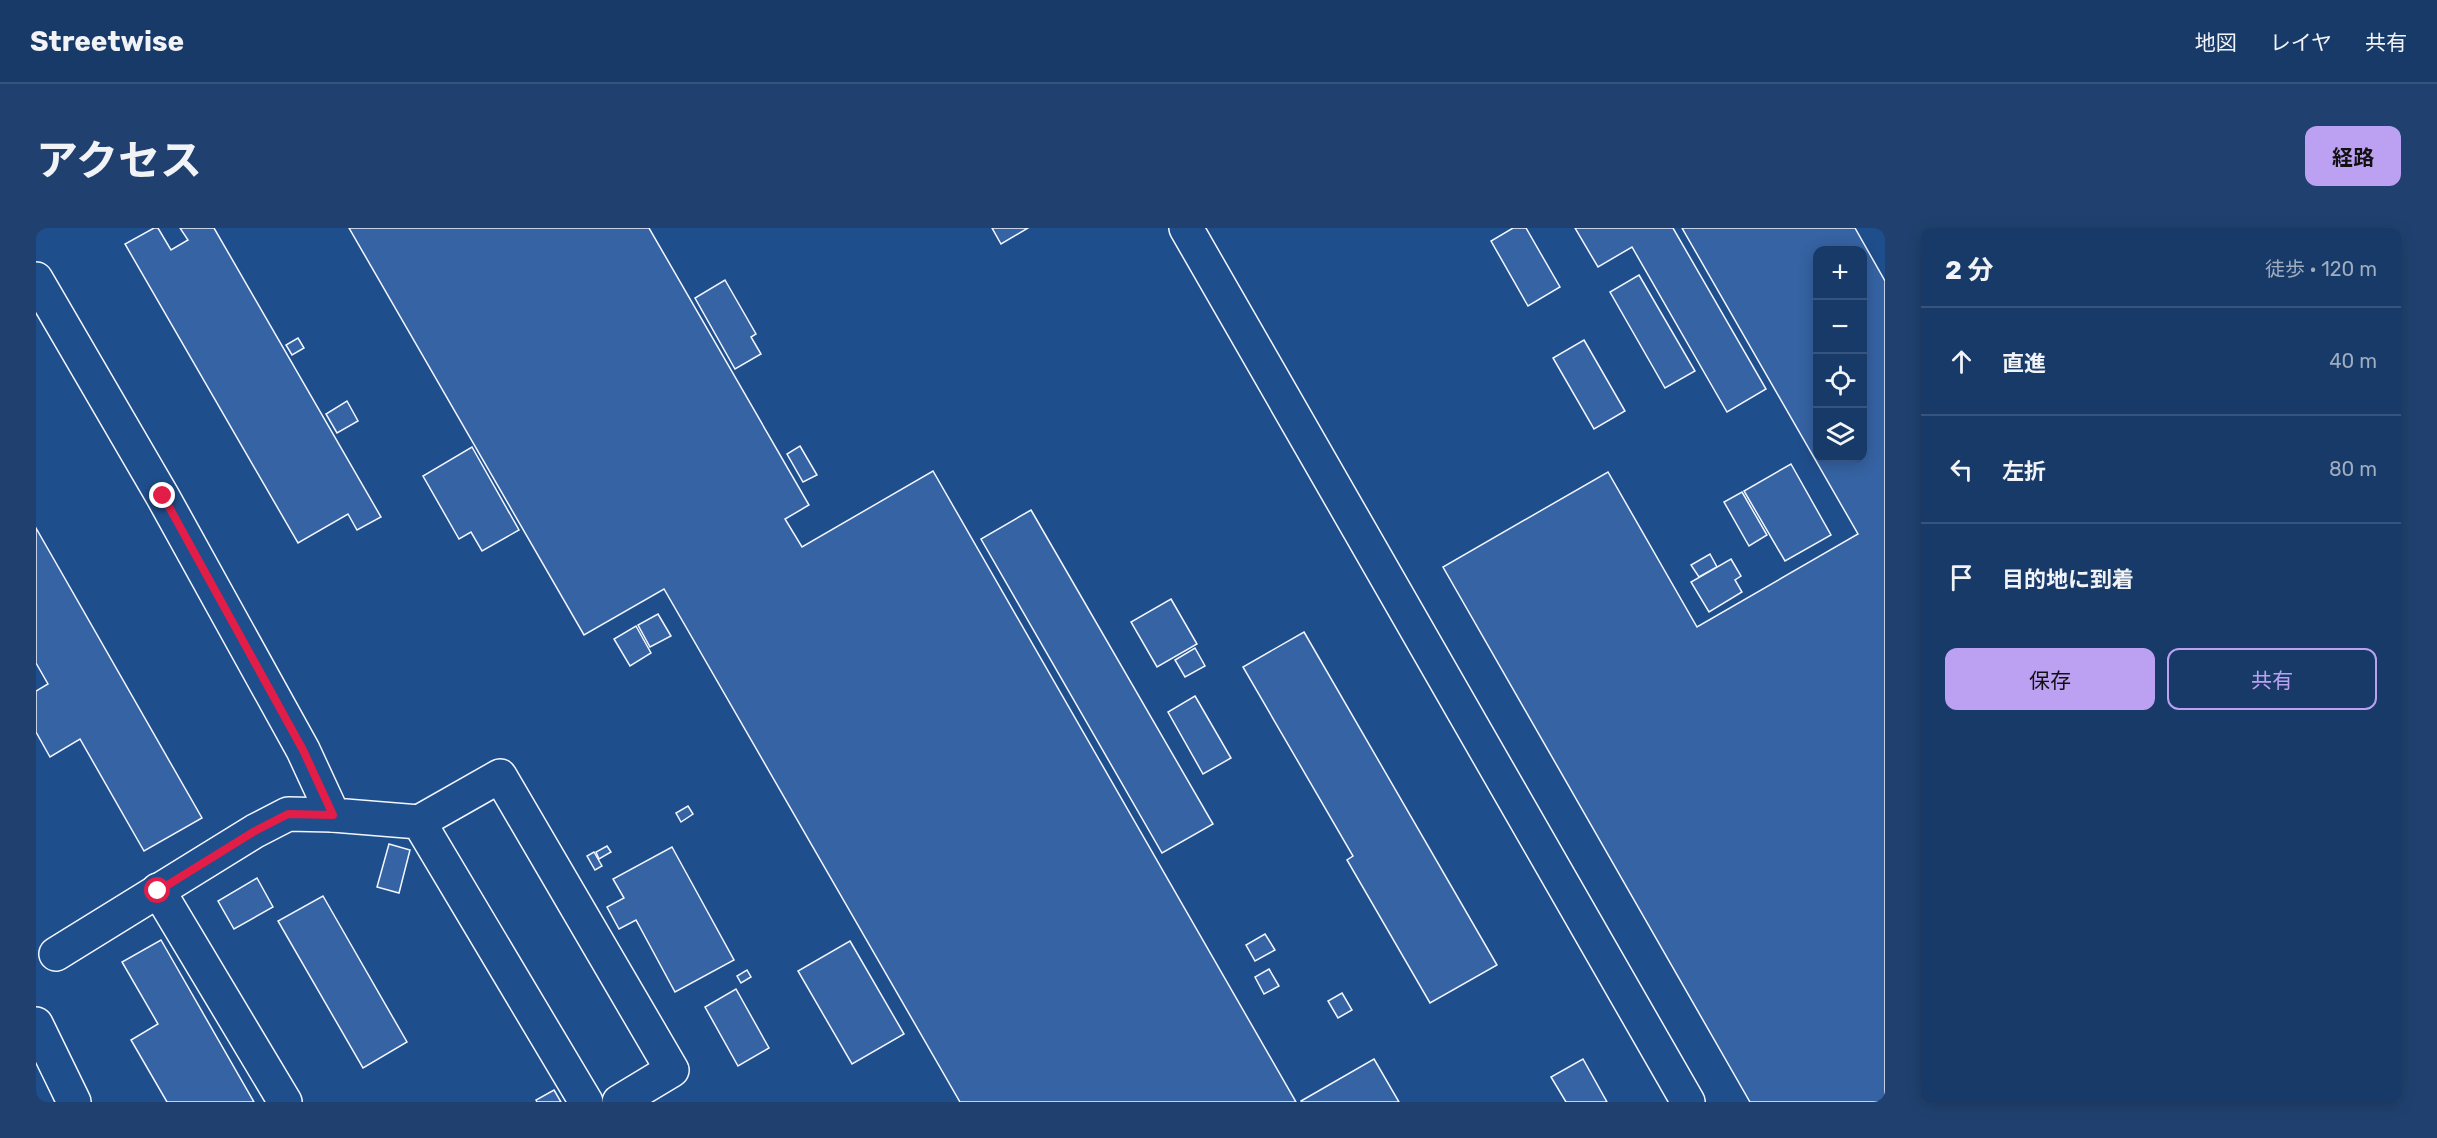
<!DOCTYPE html>
<html lang="ja">
<head>
<meta charset="utf-8">
<style>
  body { margin:0; font-family:Rubik,"Noto Sans JP",sans-serif; background:#20416f; color:#f1f3f6 }
  .controls { position:absolute; right:18px; top:18px; display:grid; overflow:hidden; border-radius:12px; box-shadow:0 3px 15px #0003 }
  .controls button { width:54px; height:54px; display:grid; place-items:center; padding:0; border:0; border-bottom:2px solid #36547d; background:#173a69; color:#f1f3f6; font:30px sans-serif }
  .stop { position:absolute; width:18px; height:18px; margin:-14px; border:4px solid #e11d48; border-radius:50%; background:#fff }
  .stop.end { background:#e11d48; border-color:#fff; box-shadow:0 2px 6px #0008 }
  .list { margin:0; padding:0; list-style:none }
  h2 { display:flex; justify-content:space-between; align-items:center; height:78px; margin:0; padding:0 24px; font-size:26px }
  h2 small { font-size:20px; font-weight:400; color:#9eadc0 }
  .list li { display:grid; grid-template-columns:39px 1fr auto; gap:18px; align-items:center; box-sizing:border-box; height:108px; padding:0 24px; border-top:2px solid #36547d }
  .list b { display:block; font-size:22px; white-space:nowrap }
  .list em { font-size:20px; font-style:normal; color:#9eadc0 }
  .actions { display:flex; gap:12px; padding:18px 24px }
  .actions a { flex:1; padding:14px 0; border:2px solid #bca0f2; border-radius:12px; text-align:center; font-size:21px; color:#bca0f2 }
  .actions .main { background:#bca0f2; color:#111 }
  .icon { flex:none; width:33px; height:33px; fill:none; stroke:currentColor; stroke-width:2; stroke-linecap:round; stroke-linejoin:round }
  .map { position:relative; flex:none; width:1849px; height:874px; overflow:hidden; border-radius:12px }
  header { display:flex; align-items:center; gap:36px; box-sizing:border-box; height:84px; padding:0 30px; background:#173a69; border-bottom:2px solid #36547d }
  header strong { font-size:28px }
  nav { display:flex; gap:33px; margin-inline-start:auto; font-size:21px }
  .intro { display:flex; align-items:center; justify-content:space-between; box-sizing:border-box; height:144px; padding:0 36px }
  h1 { margin:0; font-size:42px }
  .button { padding:15px 27px; border-radius:12px; background:#bca0f2; color:#111; font-size:21px; font-weight:700 }
  main { display:flex; gap:36px; padding:0 36px }
  aside { flex:1; background:#173a69; border-radius:12px; box-shadow:0 3px 15px #0003 }
  .map>svg:first-child { display:block }
  .building { fill:#3563a3; stroke:#f2f6ff; stroke-width:1.5; fill-rule:evenodd }
  .lines { fill:none; stroke-linecap:round; stroke-linejoin:round }
  .minor-casing { stroke:#f2f6ff; stroke-width:36 }
  .minor { stroke:#1f4e8c; stroke-width:33 }
  .route { stroke:#e11d48; stroke-width:8 }
</style>
</head>
<body>
<header>
<strong>Streetwise</strong>
<nav><a>地図</a><a>レイヤ</a><a>共有</a></nav>
</header>
<div class="intro"><h1>アクセス</h1><a class="button">経路</a></div>
<main>
<div class="map">
<svg width="1849" height="874" viewBox="0 0 1849 874">
  <rect width="100%" height="100%" fill="#1f4e8c"/>
  <g class="building">
    <path d="M118 0H122L135 22 152 12 144 0H178L345 289 321 302 312 286 262 315 89 16Z"/>
    <path d="M313 0H613L773 277 749 291 766 319 897 243 1260 874H924L628 361 548 407Z"/>
    <path d="M956 0H992L965 16Z"/>
    <path d="M1477 0H1490L1524 59 1492 78 1455 13Z"/>
    <path d="M1539 0H1637L1730 161 1691 184 1596 19 1562 39Z"/>
    <path d="M1646 0H1819L1849 53V874H1714L1407 339 1572 244 1661 399 1822 306ZM1782 22H1826V230H1782Z"/>
    <path d="M1603 47 1659 143 1629 160 1574 64Z"/>
    <path d="M689 52 720 106 715 109 725 126 699 141 659 70Z"/>
    <path d="M262 110 268 120 256 127 250 117Z"/>
    <path d="M1548 112 1589 183 1558 201 1517 130Z"/>
    <path d="M311 173 322 193 301 205 290 186Z"/>
    <path d="M764 218 781 247 767 254 751 226Z"/>
    <path d="M436 219 483 302 446 323 435 304 423 311 387 248Z"/>
    <path d="M1755 236 1795 307 1749 333 1708 263Z"/>
    <path d="M1706 264 1731 307 1713 318 1688 274Z"/>
    <path d="M995 282 1177 596 1126 625 945 311Z"/>
    <path d="M0 300 166 590 108 623 44 511 14 529 0 504V463L12 456 0 435Z"/>
    <path d="M1674 326 1681 339 1663 349 1655 337Z"/>
    <path d="M1695 331 1705 348 1699 352 1706 364 1673 384 1655 354Z"/>
    <path d="M1135 371 1161 416 1121 439 1095 394Z"/>
    <path d="M622 386 635 408 614 419 602 397Z"/>
    <path d="M600 398 615 425 594 438 578 411Z"/>
    <path d="M1268 404 1461 737 1394 775 1311 632 1317 628 1207 439Z"/>
    <path d="M1159 420 1169 438 1149 449 1139 432Z"/>
    <path d="M1159 468 1195 530 1167 546 1132 484Z"/>
    <path d="M652 578 657 586 645 594 640 585Z"/>
    <path d="M353 616 374 622 363 665 341 659Z"/>
    <path d="M571 618 575 624 563 631 560 624Z"/>
    <path d="M636 619 698 732 639 764 600 692 583 701 571 679 588 670 577 651Z"/>
    <path d="M558 624 566 638 559 642 551 628Z"/>
    <path d="M221 650 237 679 198 701 182 673Z"/>
    <path d="M287 668 371 814 327 840 242 693Z"/>
    <path d="M1229 706 1239 722 1219 733 1210 717Z"/>
    <path d="M125 712 218 874H131L95 812 122 796 86 734Z"/>
    <path d="M814 713 868 806 816 836 762 743Z"/>
    <path d="M1233 741 1243 758 1228 766 1219 749Z"/>
    <path d="M711 742 715 749 705 755 701 748Z"/>
    <path d="M700 761 733 820 702 838 669 779Z"/>
    <path d="M1306 765 1316 782 1302 790 1292 773Z"/>
    <path d="M1338 831 1363 874H1265V873Z"/>
    <path d="M1547 831 1571 874H1530L1515 849Z"/>
    <path d="M518 862 525 874H501L500 872Z"/>
  </g>
  <g class="lines">
    <defs>
      <g id="minor">
        <path d="M1150 0 1652 874"/>
        <path d="M0 51 127 269 267 522 297 587 383 594 550 874"/>
        <path d="M383 594 464 548 636 842 583 874"/>
        <path d="M122 662 249 874"/>
        <path d="M20 726 219 603 252 586 297 587"/>
        <path d="M0 796 38 874"/>
      </g>
    </defs>
    <use href="#minor" class="minor-casing"/>
    <use href="#minor" class="minor"/>
  </g>
  <g class="lines">
    <path class="route" d="M122 663 219 603 252 586 297 587 267 522 127 268"/>
  </g>
</svg>
<div class="controls">
<button>+</button>
<button>−</button>
<button><svg class="icon" aria-label="locate" viewBox="0 0 24 24"><circle cx="12" cy="12" r="6"/><path d="M12 2v4M12 18v4M2 12h4M18 12h4"/></svg></button>
<button><svg class="icon" aria-label="layers" viewBox="0 0 24 24"><path d="M12 4l9 5-9 5-9-5zM3 14l9 5 9-5"/></svg></button>
</div>
<div class="stop" style="left:122px;top:663px"></div>
<div class="stop end" style="left:127px;top:268px"></div>
</div>
<aside>
<h2>2 分<small>徒歩 · 120 m</small></h2>
<ul class="list">
<li><svg class="icon" aria-label="ahead" viewBox="0 0 24 24"><path d="M12 20V5M6 11l6-6 6 6"/></svg><div><b>直進</b></div><em>40 m</em></li>
<li><svg class="icon" aria-label="left" viewBox="0 0 24 24"><path d="M17 20v-9H6M10 6l-5 5 5 5"/></svg><div><b>左折</b></div><em>80 m</em></li>
<li><svg class="icon" aria-label="arrive" viewBox="0 0 24 24"><path d="M6 21V4h12l-3 4 3 4H6"/></svg><div><b>目的地に到着</b></div></li>
</ul>
<div class="actions"><a class="main">保存</a><a>共有</a></div>
</aside>
</main>
</body>
</html>
